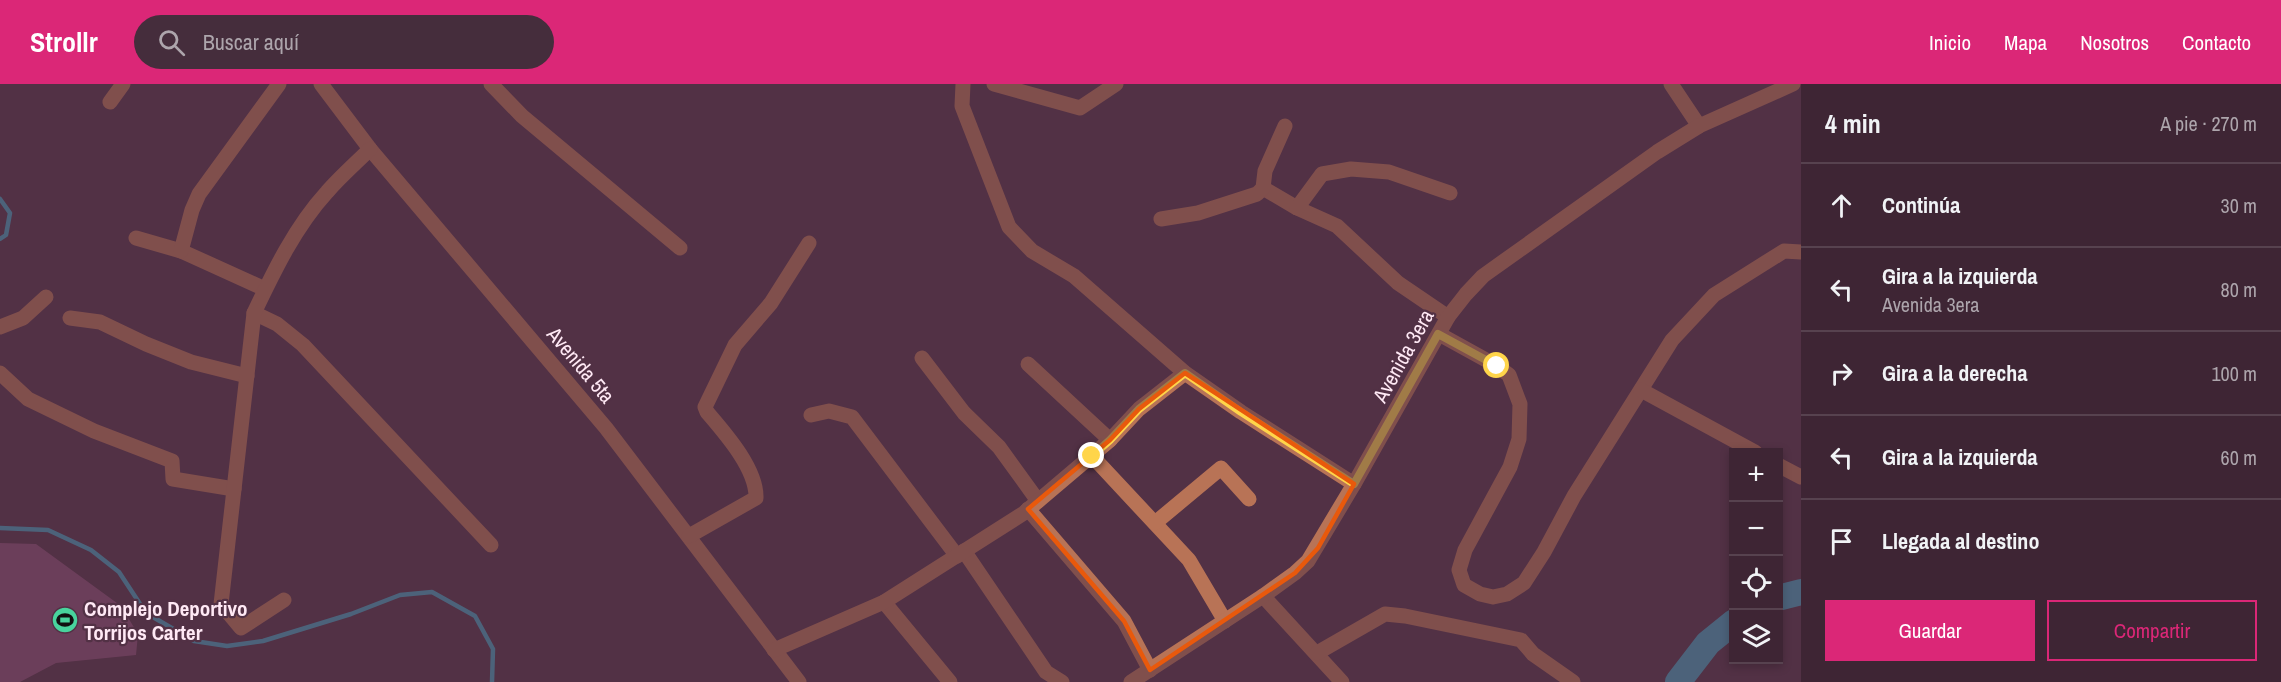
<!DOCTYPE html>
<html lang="es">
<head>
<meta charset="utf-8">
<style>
  body { margin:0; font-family:"Archivo Narrow",sans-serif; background:#452d3c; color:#f1f3f6 }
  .controls { position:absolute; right:18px; bottom:18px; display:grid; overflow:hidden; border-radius:0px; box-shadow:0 3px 9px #0003 }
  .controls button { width:54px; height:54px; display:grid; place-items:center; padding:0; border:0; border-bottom:2px solid #57424f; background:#3e2534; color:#f1f3f6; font:30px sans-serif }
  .stop { position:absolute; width:18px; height:18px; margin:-14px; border:4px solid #ffd54a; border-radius:50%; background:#fff }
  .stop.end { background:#ffd54a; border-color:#fff; box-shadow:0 2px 6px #0008 }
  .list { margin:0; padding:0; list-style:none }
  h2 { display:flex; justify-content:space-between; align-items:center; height:78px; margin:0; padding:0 24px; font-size:26px }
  h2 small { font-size:20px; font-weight:400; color:#ada5ac }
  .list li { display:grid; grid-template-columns:39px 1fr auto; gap:18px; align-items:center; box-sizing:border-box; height:84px; padding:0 24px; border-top:2px solid #57424f }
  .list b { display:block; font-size:22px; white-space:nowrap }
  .list p { margin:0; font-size:20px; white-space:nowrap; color:#ada5ac }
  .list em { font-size:20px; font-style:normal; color:#ada5ac }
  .actions { display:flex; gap:12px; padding:18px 24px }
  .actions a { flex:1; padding:14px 0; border:2px solid #db2777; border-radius:0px; text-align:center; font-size:21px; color:#db2777 }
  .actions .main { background:#db2777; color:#fff }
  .icon { flex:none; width:33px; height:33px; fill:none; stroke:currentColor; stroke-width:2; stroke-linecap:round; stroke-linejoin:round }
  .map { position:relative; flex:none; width:1801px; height:598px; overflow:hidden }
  header { display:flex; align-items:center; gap:36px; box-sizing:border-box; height:84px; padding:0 30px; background:#db2777; color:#fff }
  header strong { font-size:28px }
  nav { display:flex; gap:33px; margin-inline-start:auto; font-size:21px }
  .search { width:420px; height:54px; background:#452d3c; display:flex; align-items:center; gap:15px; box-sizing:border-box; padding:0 21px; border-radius:33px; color:#ada5ac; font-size:22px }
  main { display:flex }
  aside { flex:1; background:#3e2534 }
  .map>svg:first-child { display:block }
  .pitch { fill:#8b4e74 }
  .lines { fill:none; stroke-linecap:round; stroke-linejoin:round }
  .stream { stroke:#469ebb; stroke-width:4.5 }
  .river { stroke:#469ebb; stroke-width:26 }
  .minor { stroke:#b87356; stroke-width:15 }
  .route { stroke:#ffd54a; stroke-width:8 }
  .marked { fill:none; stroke:#e8590c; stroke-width:4.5; stroke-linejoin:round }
  .labels { text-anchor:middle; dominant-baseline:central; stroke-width:4.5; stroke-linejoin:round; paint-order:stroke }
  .street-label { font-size:21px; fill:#ffe9f5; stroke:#523145 }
  .poi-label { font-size:21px; font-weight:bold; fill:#ffe9f5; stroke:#523145; text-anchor:start }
</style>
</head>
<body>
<header>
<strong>Strollr</strong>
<div class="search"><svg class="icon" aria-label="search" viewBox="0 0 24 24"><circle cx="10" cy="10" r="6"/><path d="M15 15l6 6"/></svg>Buscar aquí</div>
<nav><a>Inicio</a><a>Mapa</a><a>Nosotros</a><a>Contacto</a></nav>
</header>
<main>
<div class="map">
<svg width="1801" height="598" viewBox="0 0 1801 598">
  <rect width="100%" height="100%" fill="#523145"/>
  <path class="pitch" d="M0 459 36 460 121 522 138 550 136 571 56 579 20 598H0Z"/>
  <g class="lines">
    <g class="stream">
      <path d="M0 115 10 129 6 151 0 155"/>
      <path d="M0 444 48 446 91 466 119 488 146 529 194 557 227 562 263 557 351 530 400 511 432 508 475 532 493 565 492 598"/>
    </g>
    <g class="river">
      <path d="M1778 514 1801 508"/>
      <path d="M1678 598 1708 559 1734 538"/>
    </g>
    <g class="minor">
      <path d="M321 0 370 65 606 344 799 598"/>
      <path d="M491 0 522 32 680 164"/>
      <path d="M963 0 962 22 1009 143 1032 167 1074 192 1185 289 1241 328 1354 400"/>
      <path d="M994 0 1080 24 1116 0"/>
      <path d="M1671 0 1699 42"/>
      <path d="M110 18 123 0"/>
      <path d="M1263 104 1297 124 1337 142 1398 199 1448 233"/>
      <path d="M1297 124 1322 90 1351 85 1389 88 1450 109"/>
      <path d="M1161 135 1198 129 1257 110 1263 104 1265 87 1285 42"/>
      <path d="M136 154 181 167 265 205"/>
      <path d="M181 167 192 126 199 110 279 0"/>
      <path d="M254 229 277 240 303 261 491 461"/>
      <path d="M70 234 100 238 146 260 191 278 247 292"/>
      <path d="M0 243 23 234 46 213"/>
      <path d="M1439 250 1497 282 1509 291 1520 320 1519 355 1510 383 1465 466 1459 486 1464 501 1480 510 1493 513 1507 510 1524 499 1544 468 1574 412 1672 256 1714 211 1784 167 1801 168"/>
      <path d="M922 274 964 329 999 363 1038 417"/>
      <path d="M1028 280 1110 356"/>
      <path d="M0 289 28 315 94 347 172 377 173 395 234 405"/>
      <path d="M1641 306 1755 368"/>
      <path d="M811 331 829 327 852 333 957 472"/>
      <path d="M1092 372 1189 476 1225 537"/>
      <path d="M1778 381 1801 393"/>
      <path d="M1028 425 1124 537 1150 586"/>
      <path d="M1155 439 1221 384 1249 415"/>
      <path d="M689 452 756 414C757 385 725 349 707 328L705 323 735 261 771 219 809 159"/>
      <path d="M964 467 1046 588 1062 598"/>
      <path d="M1263 512 1342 598"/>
      <path d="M284 516 241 544 221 520 254 229C274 187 295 143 327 108 340 93 356 79 370 65"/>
      <path d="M884 518 950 598"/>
      <path d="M774 566 884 518 1024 429 1110 356 1139 325 1185 289"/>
      <path d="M1317 569 1385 530 1405 532 1521 556 1533 570 1573 598"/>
      <path d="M1131 598 1263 512 1295 489 1308 477 1354 400 1448 233 1466 210 1483 192 1657 68 1699 42 1793 0"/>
    </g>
  </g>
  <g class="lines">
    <path class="route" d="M1092 372 1110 356 1139 325 1185 289 1241 328 1354 400 1438 250 1497 282"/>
  </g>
  <path d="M0 0H1801V598H0ZM1185 289 1354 400 1318 464 1295 489 1150 586 1124 537 1028 425 1110 356 1139 325Z" fill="#523145" fill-opacity=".55" fill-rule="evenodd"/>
  <path class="marked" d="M1185 289 1354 400 1318 464 1295 489 1150 586 1124 537 1028 425 1110 356 1139 325Z"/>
  <defs>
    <symbol id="stadium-disc" viewBox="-11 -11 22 22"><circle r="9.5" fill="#48d49d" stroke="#523145"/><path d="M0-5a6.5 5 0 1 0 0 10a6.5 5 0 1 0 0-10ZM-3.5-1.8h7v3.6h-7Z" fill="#111"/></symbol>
  </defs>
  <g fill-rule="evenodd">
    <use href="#stadium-disc" x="50" y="521" width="30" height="30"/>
  </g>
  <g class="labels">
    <g class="street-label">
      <text transform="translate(1403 272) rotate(-61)">Avenida 3era</text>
      <text transform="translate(581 281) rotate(50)">Avenida 5ta</text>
    </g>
    <g class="poi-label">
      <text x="84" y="524">Complejo Deportivo<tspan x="84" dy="24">Torrijos Carter</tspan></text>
    </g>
  </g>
</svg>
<div class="controls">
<button>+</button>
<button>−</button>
<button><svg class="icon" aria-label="locate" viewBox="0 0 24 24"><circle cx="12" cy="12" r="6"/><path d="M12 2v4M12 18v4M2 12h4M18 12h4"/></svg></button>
<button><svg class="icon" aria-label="layers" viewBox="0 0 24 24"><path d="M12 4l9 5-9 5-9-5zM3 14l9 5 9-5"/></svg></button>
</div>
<div class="stop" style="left:1497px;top:282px"></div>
<div class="stop end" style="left:1092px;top:372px"></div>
</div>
<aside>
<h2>4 min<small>A pie · 270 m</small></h2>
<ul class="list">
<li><svg class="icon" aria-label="ahead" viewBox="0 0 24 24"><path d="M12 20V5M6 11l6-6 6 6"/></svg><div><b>Continúa</b></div><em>30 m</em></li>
<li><svg class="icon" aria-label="left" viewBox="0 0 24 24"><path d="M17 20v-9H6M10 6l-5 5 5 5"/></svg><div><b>Gira a la izquierda</b><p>Avenida 3era</p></div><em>80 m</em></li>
<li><svg class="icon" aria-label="right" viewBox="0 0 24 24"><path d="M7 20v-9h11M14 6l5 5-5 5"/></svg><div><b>Gira a la derecha</b></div><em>100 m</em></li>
<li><svg class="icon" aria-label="left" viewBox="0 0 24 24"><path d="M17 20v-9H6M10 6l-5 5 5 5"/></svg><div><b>Gira a la izquierda</b></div><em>60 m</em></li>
<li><svg class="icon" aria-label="arrive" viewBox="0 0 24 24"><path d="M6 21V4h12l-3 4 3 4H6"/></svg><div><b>Llegada al destino</b></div></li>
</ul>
<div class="actions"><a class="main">Guardar</a><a>Compartir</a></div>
</aside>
</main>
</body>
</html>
